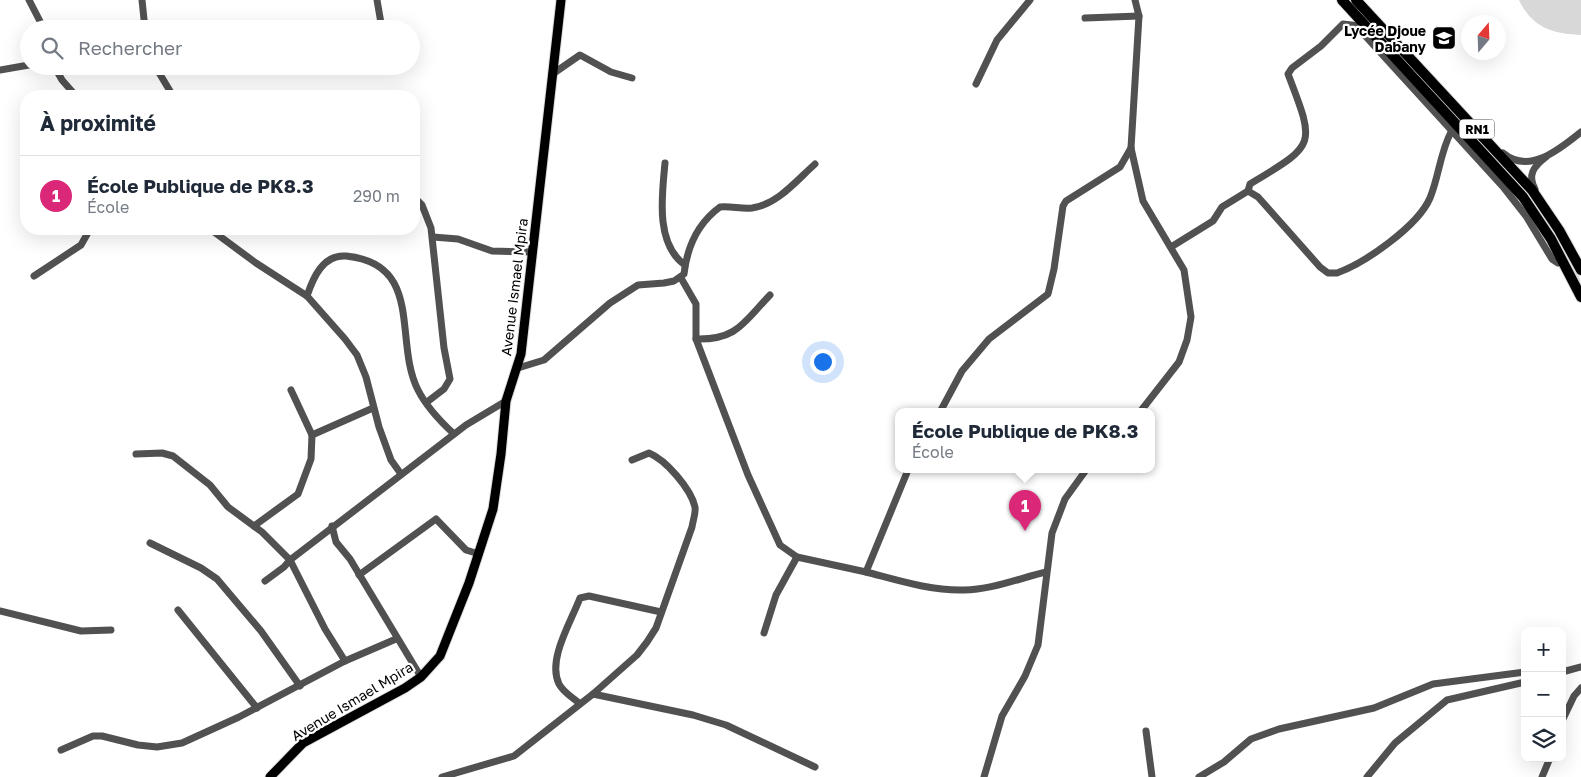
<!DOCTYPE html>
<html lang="fr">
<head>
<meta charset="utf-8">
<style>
  body { margin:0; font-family:"Golos Text",sans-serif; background:#f6f6f7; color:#1f2937 }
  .controls { position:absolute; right:15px; bottom:15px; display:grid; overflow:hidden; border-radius:10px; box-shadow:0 5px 20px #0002 }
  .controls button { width:45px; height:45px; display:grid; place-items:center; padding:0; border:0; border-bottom:1px solid #e0e1e3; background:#fff; color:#1f2937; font:25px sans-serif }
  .compass { position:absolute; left:1461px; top:15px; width:45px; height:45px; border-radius:50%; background:#fff; box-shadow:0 5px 20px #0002; rotate:19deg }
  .you { position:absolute; left:822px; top:361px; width:18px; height:18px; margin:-12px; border:4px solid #fff; border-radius:50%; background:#1a73e8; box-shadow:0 0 0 8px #1a73e833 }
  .badge { display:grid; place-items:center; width:32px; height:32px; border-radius:50%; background:#db2777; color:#fff; font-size:16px; font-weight:700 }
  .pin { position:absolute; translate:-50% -41px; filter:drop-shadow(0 1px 2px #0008) }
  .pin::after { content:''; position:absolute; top:26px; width:18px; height:15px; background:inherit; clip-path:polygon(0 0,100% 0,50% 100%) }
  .popup { position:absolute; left:895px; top:408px; width:260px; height:65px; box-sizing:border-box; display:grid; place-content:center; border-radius:10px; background:#fff; filter:drop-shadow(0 1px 4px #0005); font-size:16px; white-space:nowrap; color:#747a83 }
  .popup b { font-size:19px; color:#1f2937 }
  .popup::after { content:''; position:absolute; left:50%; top:100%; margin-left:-10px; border:10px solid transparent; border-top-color:#fff }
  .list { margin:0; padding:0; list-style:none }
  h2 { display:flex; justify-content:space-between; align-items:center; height:65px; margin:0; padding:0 20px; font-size:21px }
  h2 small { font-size:16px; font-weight:400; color:#747a83 }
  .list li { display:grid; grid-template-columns:32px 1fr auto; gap:15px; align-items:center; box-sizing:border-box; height:80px; padding:0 20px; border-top:1px solid #e0e1e3 }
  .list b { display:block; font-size:19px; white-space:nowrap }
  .list p { margin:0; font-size:16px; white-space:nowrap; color:#747a83 }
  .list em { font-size:16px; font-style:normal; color:#747a83 }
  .icon { flex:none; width:28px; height:28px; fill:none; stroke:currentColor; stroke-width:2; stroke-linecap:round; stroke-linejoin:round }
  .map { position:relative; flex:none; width:1581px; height:777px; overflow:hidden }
  .search { position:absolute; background:#fff; box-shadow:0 5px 20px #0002; left:20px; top:20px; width:400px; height:55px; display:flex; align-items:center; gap:12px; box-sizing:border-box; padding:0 18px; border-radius:28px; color:#747a83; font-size:19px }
  .panel { position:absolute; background:#fff; box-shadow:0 5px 20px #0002; left:20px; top:90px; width:400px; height:145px; border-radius:20px }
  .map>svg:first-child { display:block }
  .green { fill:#d8d8d8 }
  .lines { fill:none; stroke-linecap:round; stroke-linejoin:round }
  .major-casing { stroke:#dbdbdb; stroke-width:11 }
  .highway-casing { stroke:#dbdbdb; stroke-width:12 }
  .minor { stroke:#515151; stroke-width:7 }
  .major { stroke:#000; stroke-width:9 }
  .highway { stroke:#000; stroke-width:10 }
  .labels { text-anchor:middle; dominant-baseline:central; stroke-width:4.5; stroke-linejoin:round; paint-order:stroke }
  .shield { fill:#fff; stroke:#4c4c4c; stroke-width:1 }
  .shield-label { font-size:12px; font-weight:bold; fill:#000 }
  .poi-label { font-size:14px; font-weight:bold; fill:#000; stroke:#fff; text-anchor:end }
  .street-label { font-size:14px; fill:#000; stroke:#fff }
</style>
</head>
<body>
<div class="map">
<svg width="1581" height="777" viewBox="0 0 1581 777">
  <rect width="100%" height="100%" fill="#fff"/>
  <g class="green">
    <path d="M1519 0H1581V35C1553 34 1532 28 1519 0Z"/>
    <path d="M1524 187C1540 206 1581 264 1581 287L1522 191Z"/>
  </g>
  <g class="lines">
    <defs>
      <path id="major" d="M270 777 303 743 405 688 421 677 440 656 469 583 493 509 501 454 506 401 521 354 561 0"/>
      <g id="highway">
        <path d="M1342 0 1523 197 1551 239 1581 297"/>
        <path d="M1356 0 1532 190 1559 230 1581 270"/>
      </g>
    </defs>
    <use href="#major" class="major-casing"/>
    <use href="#highway" class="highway-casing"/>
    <g class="minor">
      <path d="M29 0 44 29"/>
      <path d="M142 0 145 29"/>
      <path d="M377 0 382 29"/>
      <path d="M1135 0 1139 16 1131 148 1143 201 1184 270 1191 317 1187 340 1179 362 1140 412"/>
      <path d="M1085 18 1139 16"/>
      <path d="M1357 27 1504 188 1526 216 1552 259 1558 263 1563 261"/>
      <path d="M1368 27 1343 24 1321 46 1292 68 1288 74C1316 147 1316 144 1250 184L1248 191 1258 197 1320 267 1328 273H1337C1365 263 1418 226 1430 198 1439 176 1440 153 1451 132"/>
      <path d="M54 66 62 80 76 96"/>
      <path d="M155 66 173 96"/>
      <path d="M310 69 350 66"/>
      <path d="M0 70 29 65"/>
      <path d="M554 73 580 55 611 72 632 78"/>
      <path d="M976 84 997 40 1030 0"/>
      <path d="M1503 153C1529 175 1560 149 1581 132"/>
      <path d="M665 163C662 195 655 244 685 265"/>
      <path d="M1535 189C1527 175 1534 166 1546 157"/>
      <path d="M414 197 422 205 431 228 444 348 450 379 444 389 427 402"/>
      <path d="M210 229 256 263 307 296 345 339 357 355 366 377 379 427 391 460 401 474"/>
      <path d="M433 237 458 239 492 251 531 252"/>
      <path d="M1171 247 1213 221 1222 207 1248 191"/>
      <path d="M34 276 81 245 90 229"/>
      <path d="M681 278 696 304V339L748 475 780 545 797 557 866 572 908 470"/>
      <path d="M307 296C313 278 323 254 346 256 425 264 393 341 418 390 426 406 441 422 454 434"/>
      <path d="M696 339C737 340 743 323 770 295"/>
      <path d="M518 368 544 360 610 303 638 285 664 283 674 281 684 274C687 248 698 223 720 207 731 206 741 209 752 208 777 205 797 180 815 164"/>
      <path d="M940 412 962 371 989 339 1048 294 1054 269 1063 206 1066 201 1120 167 1131 148"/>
      <path d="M312 435 373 408"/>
      <path d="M136 454 162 453 173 456 210 485 228 507 262 532 290 560 466 425 506 401"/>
      <path d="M254 526 298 494 311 459 312 435 291 390"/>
      <path d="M332 526 336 542 350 559 421 677"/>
      <path d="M150 543 201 568 217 579 261 631 300 686"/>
      <path d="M866 572C897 580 931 591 964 590 991 590 1020 578 1046 572"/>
      <path d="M359 575 436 519 466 550 479 554"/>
      <path d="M265 581 284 567 290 560 325 629 345 661"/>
      <path d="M178 610 257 708"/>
      <path d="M0 611 81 631 111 630"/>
      <path d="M764 633 776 595 797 557"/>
      <path d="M1562 672 1581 667"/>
      <path d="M593 694 637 655 647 642 656 628 692 527C693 520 696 513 695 507 691 489 666 460 649 453L632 460"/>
      <path d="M579 703C572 697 563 692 559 684 547 660 571 622 580 598L589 596 661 612"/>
      <path d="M1562 721 1574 696 1581 688"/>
      <path d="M1146 731 1152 777"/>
      <path d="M61 750 93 736H102L138 745 157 747 182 743 239 717 345 661 396 639"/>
      <path d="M442 777 514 756 593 694 693 715 726 725 815 767"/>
      <path d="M984 777 1002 716 1025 676 1038 645 1052 533 1065 499 1086 470"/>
      <path d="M1199 777 1224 762 1251 739 1279 729 1374 708 1433 684 1525 672"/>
      <path d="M1367 777 1395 743 1447 700 1525 682"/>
      <path d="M1542 777 1550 758"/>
    </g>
    <use href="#major" class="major"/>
    <use href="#highway" class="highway"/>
  </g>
  <defs>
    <symbol id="school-square" viewBox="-11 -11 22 22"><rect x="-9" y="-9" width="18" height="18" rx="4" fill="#000" stroke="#fff"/><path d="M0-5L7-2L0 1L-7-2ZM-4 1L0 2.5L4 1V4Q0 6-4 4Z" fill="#fff"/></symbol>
  </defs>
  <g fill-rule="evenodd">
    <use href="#school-square" x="1430" y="24" width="28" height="28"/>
  </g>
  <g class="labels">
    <rect class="shield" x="1459.5" y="119.5" width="35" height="19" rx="4"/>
    <g class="shield-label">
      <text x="1477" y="129">RN1</text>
    </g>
    <g class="poi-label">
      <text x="1426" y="30">Lycée Djoue<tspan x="1426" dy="16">Dabany</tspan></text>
    </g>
    <g class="street-label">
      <text transform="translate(514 287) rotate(-83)">Avenue Ismael Mpira</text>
      <text transform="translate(352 701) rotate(-31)">Avenue Ismael Mpira</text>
    </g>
  </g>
</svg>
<div class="controls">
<button>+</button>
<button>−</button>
<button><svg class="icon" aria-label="layers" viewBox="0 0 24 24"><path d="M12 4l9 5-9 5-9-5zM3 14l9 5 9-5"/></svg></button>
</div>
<svg class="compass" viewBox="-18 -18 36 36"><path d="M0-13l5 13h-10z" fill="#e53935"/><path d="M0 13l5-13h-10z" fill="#747a83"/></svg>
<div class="you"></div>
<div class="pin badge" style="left:1025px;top:531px">1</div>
<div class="popup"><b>École Publique de PK8.3</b>École</div>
<div class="search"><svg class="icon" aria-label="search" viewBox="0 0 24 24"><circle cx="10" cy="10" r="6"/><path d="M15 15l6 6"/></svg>Rechercher</div>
<section class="panel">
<h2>À proximité<small></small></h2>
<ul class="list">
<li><span class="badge">1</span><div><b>École Publique de PK8.3</b><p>École</p></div><em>290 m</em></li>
</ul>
</section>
</div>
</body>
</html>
